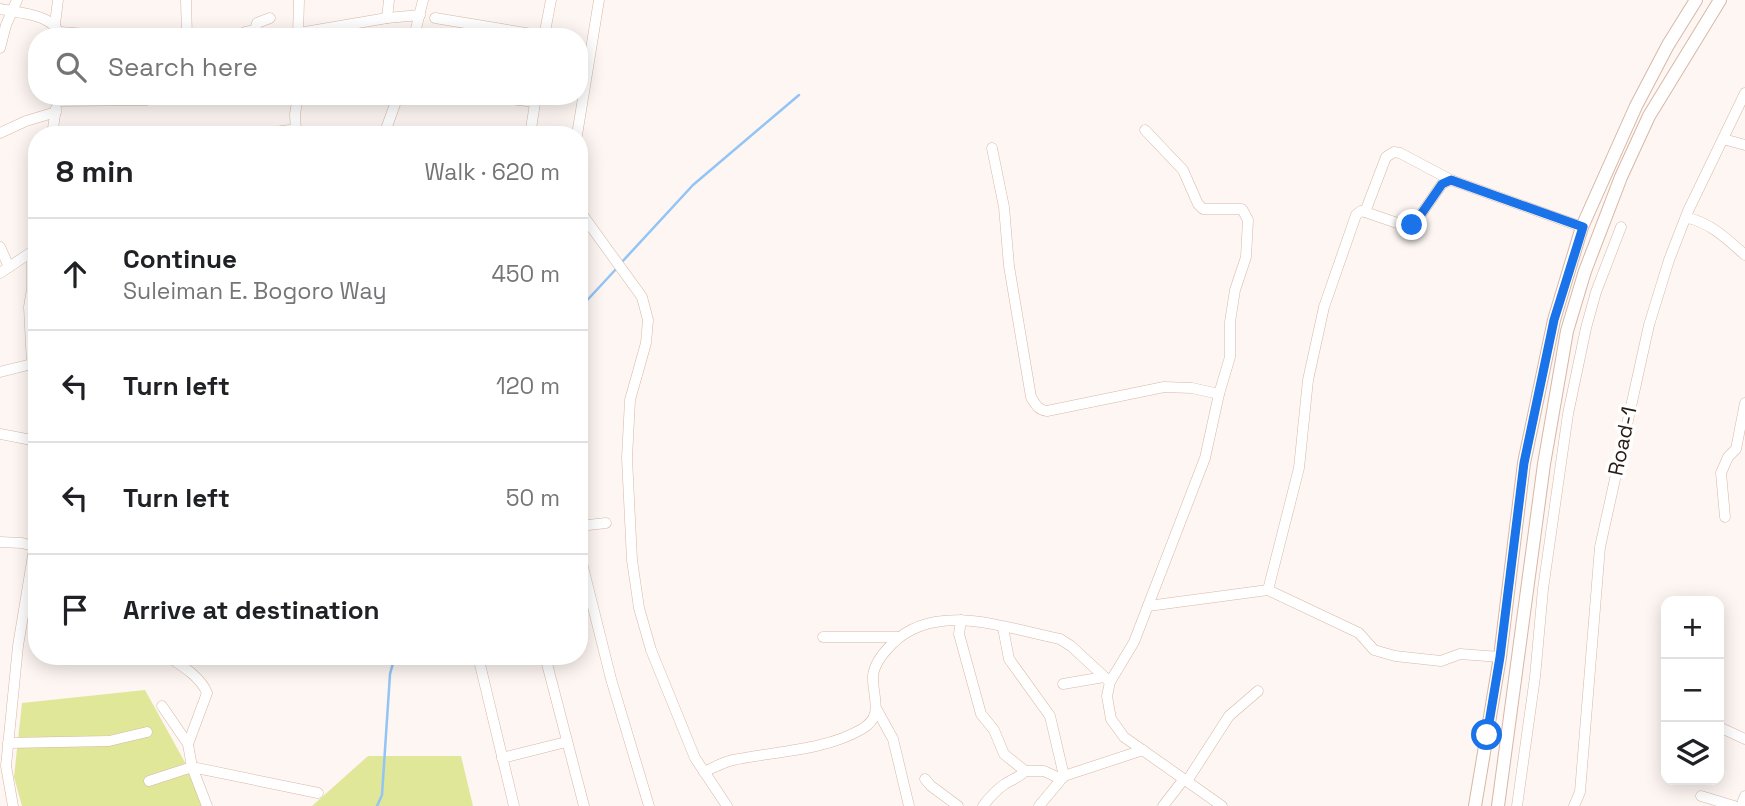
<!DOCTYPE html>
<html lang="en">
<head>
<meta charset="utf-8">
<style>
  body { margin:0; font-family:"Space Grotesk",sans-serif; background:#f6f6f6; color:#202124 }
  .controls { position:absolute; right:21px; bottom:21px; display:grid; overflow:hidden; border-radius:14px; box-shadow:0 4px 18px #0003 }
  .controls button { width:63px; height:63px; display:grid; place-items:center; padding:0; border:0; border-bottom:2px solid #e0e0e0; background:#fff; color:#202124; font:35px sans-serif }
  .stop { position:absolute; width:21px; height:21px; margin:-16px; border:5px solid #1a73e8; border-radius:50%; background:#fff }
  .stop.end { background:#1a73e8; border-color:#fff; box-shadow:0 2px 7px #0008 }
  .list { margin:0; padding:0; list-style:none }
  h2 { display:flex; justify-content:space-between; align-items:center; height:91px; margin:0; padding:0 28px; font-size:30px }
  h2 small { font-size:23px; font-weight:400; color:#757577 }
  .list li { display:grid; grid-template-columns:46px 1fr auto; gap:21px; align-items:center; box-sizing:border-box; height:112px; padding:0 28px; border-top:2px solid #e0e0e0 }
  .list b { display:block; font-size:26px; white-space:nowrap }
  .list p { margin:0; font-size:23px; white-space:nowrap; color:#757577 }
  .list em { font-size:23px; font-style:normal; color:#757577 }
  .icon { flex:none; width:38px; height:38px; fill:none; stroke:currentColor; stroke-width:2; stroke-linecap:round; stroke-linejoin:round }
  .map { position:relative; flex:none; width:1745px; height:806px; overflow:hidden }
  .search { position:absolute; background:#fff; box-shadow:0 4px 18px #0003; left:28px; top:28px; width:560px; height:77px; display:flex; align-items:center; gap:18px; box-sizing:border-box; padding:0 24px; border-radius:28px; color:#757577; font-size:26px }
  .panel { position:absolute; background:#fff; box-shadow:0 4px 18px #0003; left:28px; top:126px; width:560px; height:539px; border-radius:28px }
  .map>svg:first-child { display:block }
  .green { fill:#e1e798 }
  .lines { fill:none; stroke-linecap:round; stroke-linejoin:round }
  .stream { stroke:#93c4f6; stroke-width:2.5 }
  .minor-casing { stroke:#d8b7a5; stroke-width:11 }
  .tertiary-casing { stroke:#d8b7a5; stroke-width:14 }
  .secondary-casing { stroke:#d8b7a5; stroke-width:14 }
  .minor { stroke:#fff; stroke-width:10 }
  .tertiary { stroke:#fff; stroke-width:12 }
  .secondary { stroke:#fff; stroke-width:12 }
  .route { stroke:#1a73e8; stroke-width:9 }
  .labels { text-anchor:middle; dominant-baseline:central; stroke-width:7; stroke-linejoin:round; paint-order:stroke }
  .street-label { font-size:21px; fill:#261a14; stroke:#fff }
</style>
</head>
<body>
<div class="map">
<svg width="1745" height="806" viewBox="0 0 1745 806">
  <rect width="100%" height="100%" fill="#fdf6f2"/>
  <g class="green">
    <path d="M145 690 209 806H22L14 777 22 703Z"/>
    <path d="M368 756H461L473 806H312Z"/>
  </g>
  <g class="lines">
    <g class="stream">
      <path d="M621 263 693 185 799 95"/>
      <path d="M579 309 617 268"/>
      <path d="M377 806 382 795 390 674 395 656"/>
    </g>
    <defs>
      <g id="minor">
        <path d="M186 0 187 37"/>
        <path d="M0 9C19 13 56 14 60 37"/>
        <path d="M387 18 389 0"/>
        <path d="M435 18 544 36"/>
        <path d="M55 24 58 0"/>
        <path d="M60 32 129 37"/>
        <path d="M299 33 387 18 420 15"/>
        <path d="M298 36 299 0"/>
        <path d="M241 37 245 32 255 30 257 23 270 18"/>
        <path d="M414 37 423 0"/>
        <path d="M544 37 551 0"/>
        <path d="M0 48 6 25 17 0"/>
        <path d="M484 96 535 102"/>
        <path d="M58 101 147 100"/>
        <path d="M1145 130 1183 170 1198 204 1203 209H1242L1248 220 1246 257 1235 290 1230 322V357L1219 394 1205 458 1134 642 1110 682 1107 696 1111 719 1124 737 1222 806"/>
        <path d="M0 133 26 121 56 112"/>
        <path d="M296 134 295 114 298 96"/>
        <path d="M52 135 56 108"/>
        <path d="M253 135 297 129"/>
        <path d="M369 135 382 133 386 129 398 96"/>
        <path d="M530 135 536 97"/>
        <path d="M577 135 599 0"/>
        <path d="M1723 139 1745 145"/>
        <path d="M992 148 1004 207 1009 266 1031 397C1036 405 1038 410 1047 411L1164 387 1192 388 1219 394"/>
        <path d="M579 210 642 297 648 320 646 343 630 400 627 458 632 560 639 608 651 650 695 758 727 806"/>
        <path d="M1365 212 1386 157 1394 152 1400 153 1451 180 1582 227"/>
        <path d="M1688 218C1711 223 1728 240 1745 255"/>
        <path d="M0 247 9 267"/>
        <path d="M32 253V289L29 307 32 364 37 389"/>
        <path d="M0 273 33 251"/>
        <path d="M0 372 32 364"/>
        <path d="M0 434 37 441"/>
        <path d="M1725 517 1721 473 1728 457 1736 449 1745 403"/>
        <path d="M579 526 606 523"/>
        <path d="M0 542 22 543 37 547"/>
        <path d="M579 551 611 679 649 806"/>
        <path d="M1268 590 1299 468 1308 380 1324 307 1356 215 1361 211 1365 212 1406 226 1415 223 1442 184 1451 180"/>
        <path d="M1148 606 1268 590 1359 633 1374 650 1395 656 1441 661 1460 654 1500 657"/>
        <path d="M961 620 959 634 981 714 994 730 1004 754 1025 771H1044L1061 779"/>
        <path d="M1003 628 1009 659 1050 716 1064 776"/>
        <path d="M823 637H899"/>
        <path d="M167 656C181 665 201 677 207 693L188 744 192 767 207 806"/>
        <path d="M478 656 514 806"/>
        <path d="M545 656 584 806"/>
        <path d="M1063 684 1104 677"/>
        <path d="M162 706 188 744"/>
        <path d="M877 710 893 739 909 806"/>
        <path d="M1719 727 1745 739"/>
        <path d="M8 743 109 741 147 732"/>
        <path d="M502 758 566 742"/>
        <path d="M704 772C713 768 723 762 733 760 776 751 824 751 862 729 885 716 872 696 873 676 874 664 883 653 892 644 936 600 1008 629 1060 639L1071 646 1110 682"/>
        <path d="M925 779 931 786 958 806"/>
        <path d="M149 781 192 767 318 793"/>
        <path d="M1187 781 1229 716 1258 691"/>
        <path d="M1701 796 1734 806"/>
        <path d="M13 806 6 766 18 646 37 531"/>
        <path d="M983 806C989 798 996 790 1005 784 1012 779 1019 778 1025 771"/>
        <path d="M1039 806 1064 776 1143 750"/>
        <path d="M1163 806 1184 779"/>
        <path d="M1517 806 1535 677 1543 589 1568 414 1586 328 1596 292 1621 227"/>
        <path d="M1574 806 1580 792 1600 547 1649 325 1669 260 1688 211 1745 93"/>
        <path d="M1741 806 1745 796"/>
      </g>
      <path id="tertiary" d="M1475 806 1500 657 1524 463 1554 320 1582 227 1636 106 1668 45 1696 0"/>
      <path id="secondary" d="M1498 806 1544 464 1567 331 1585 271 1621 177 1649 116 1720 0"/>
    </defs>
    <use href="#minor" class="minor-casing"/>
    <use href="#tertiary" class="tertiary-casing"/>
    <use href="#secondary" class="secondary-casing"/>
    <use href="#minor" class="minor"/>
    <use href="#tertiary" class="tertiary"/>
    <use href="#secondary" class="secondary"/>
  </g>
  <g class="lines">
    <path class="route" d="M1412 225 1415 223 1442 184 1451 180 1583 227 1554 320 1524 463 1500 657 1487 735"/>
  </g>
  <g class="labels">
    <g class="street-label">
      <text transform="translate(1622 441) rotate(-78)">Road-1</text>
    </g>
  </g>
</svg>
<div class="controls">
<button>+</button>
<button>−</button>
<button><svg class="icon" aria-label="layers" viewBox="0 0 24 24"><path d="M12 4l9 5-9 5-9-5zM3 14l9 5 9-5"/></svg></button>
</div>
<div class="stop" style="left:1487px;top:735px"></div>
<div class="stop end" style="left:1412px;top:225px"></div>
<div class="search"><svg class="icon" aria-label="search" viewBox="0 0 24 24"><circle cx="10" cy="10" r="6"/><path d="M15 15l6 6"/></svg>Search here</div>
<section class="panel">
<h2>8 min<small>Walk · 620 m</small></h2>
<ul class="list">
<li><svg class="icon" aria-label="ahead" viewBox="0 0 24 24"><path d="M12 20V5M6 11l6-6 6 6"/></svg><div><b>Continue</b><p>Suleiman E. Bogoro Way</p></div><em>450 m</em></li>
<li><svg class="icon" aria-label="left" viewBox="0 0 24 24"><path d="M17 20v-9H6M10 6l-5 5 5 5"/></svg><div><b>Turn left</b></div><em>120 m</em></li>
<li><svg class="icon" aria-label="left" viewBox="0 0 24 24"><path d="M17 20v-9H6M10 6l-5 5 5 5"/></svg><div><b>Turn left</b></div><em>50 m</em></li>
<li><svg class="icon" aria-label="arrive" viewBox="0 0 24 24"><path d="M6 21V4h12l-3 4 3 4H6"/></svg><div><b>Arrive at destination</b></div></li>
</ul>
</section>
</div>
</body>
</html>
